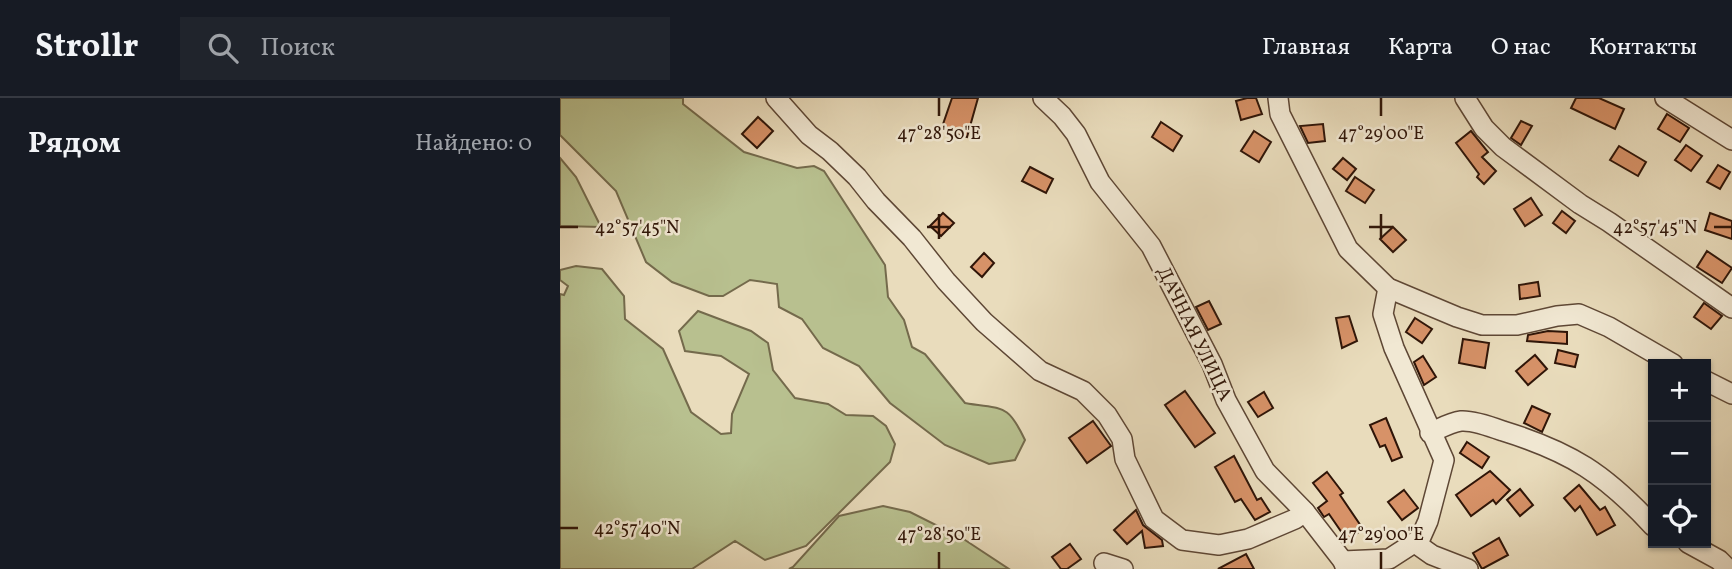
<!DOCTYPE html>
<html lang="ru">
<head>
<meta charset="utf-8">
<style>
  body { margin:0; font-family:Vollkorn,serif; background:#20242c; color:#f1f3f6 }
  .controls { position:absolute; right:21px; bottom:21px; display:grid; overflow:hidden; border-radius:0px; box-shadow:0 2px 5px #0004 }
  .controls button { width:63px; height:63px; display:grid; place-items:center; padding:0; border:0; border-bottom:2px solid #363941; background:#171b24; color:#f1f3f6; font:35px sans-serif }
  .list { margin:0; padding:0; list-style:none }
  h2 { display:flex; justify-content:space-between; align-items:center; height:91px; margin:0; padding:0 28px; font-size:30px }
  h2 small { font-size:23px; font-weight:400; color:#9ea1a6 }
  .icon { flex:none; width:38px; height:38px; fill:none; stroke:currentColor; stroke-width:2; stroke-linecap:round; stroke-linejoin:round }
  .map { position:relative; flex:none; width:1172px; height:471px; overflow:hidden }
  header { display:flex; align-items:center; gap:42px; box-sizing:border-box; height:98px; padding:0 35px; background:#171b24; border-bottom:2px solid #363941 }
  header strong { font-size:33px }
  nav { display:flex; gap:38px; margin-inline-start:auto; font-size:24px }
  .search { width:490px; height:63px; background:#20242c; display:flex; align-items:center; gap:18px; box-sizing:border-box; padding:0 24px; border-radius:0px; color:#9ea1a6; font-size:26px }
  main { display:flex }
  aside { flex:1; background:#171b24 }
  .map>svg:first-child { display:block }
  .green { fill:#b8c08f; stroke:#746a4c; stroke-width:2 }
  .building { fill:#d79268; stroke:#2f1508; stroke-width:2 }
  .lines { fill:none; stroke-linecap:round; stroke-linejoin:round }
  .minor-casing { stroke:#5e4735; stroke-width:22 }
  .minor { stroke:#f1e8d3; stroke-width:19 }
  .ticks { fill:none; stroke:#2f1508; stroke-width:2.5 }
  .labels { text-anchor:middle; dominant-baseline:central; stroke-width:5; stroke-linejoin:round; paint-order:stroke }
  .street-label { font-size:19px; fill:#2f1508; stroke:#f1e8d3 }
  .ticks-label { font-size:18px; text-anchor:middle; fill:#2f1508; stroke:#f1e8d3; stroke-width:5; stroke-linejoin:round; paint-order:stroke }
</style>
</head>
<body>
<header>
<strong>Strollr</strong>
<div class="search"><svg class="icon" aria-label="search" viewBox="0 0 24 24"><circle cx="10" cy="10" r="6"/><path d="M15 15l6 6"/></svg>Поиск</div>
<nav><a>Главная</a><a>Карта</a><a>О нас</a><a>Контакты</a></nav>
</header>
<main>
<aside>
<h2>Рядом<small>Найдено: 0</small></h2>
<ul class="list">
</ul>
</aside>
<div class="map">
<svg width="1172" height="471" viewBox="0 0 1172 471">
  <rect width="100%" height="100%" fill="#e9dcbc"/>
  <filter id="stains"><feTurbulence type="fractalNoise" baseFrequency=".00286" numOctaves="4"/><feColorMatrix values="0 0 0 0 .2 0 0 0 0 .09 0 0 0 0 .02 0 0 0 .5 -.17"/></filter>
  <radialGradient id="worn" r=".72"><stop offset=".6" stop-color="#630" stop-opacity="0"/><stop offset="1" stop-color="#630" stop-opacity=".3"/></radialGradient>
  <g class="green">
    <path d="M0 0H123V6L184 54 237 70 254 68 264 73 325 167 328 199 344 222 352 249 365 256 405 305C443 312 447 304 465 342L455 362 429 366 385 347 330 305 299 268 263 250 242 221 219 209 217 186 190 182 163 198H149L112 184 86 164 56 93 0 37Z"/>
    <path d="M0 60 16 79 41 129 0 128Z"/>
    <path d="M16 168 42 171 64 198 65 221 103 251 131 314 161 336 171 335 172 316 189 276 161 258 125 253 119 233 138 213 191 233 208 245 213 272 235 300 268 306 286 317 313 318 326 328 335 346 330 364 246 448 205 462 175 443 132 471H0V196L4 197 8 188 0 182V172Z"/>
    <path d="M323 408 350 414 402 440 449 471H229L233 469 279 418Z"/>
  </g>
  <g class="building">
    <path d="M392 0H418L407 39 381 32Z"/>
    <path d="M687 0H696L702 16 681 22 676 3Z"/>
    <path d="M1016 0H1039L1064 11 1055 31 1011 10Z"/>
    <path d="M1107 16 1129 30 1120 44 1098 31Z"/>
    <path d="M198 19 213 33 197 50 182 36Z"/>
    <path d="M961 23 972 28 961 47 951 40Z"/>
    <path d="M601 24 622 38 613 53 592 39Z"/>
    <path d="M763 26 765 43 748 45 740 28Z"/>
    <path d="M694 33 711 44 699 64 681 53Z"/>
    <path d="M911 33 928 54 922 59 936 73 924 86 917 79 919 76 896 45Z"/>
    <path d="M1126 47 1142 58 1131 73 1115 62Z"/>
    <path d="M1059 48 1086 64 1078 78 1050 62Z"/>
    <path d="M783 60 796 71 787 82 773 71Z"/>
    <path d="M1158 67 1170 74 1160 91 1147 84Z"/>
    <path d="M470 69 493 81 486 95 462 83Z"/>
    <path d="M795 79 814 92 805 105 786 93Z"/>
    <path d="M971 100 982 117 965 128 954 111Z"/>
    <path d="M1002 113 1015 123 1006 135 993 125Z"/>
    <path d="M383 115 394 125 381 138 370 128Z"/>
    <path d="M1150 115 1172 123V141L1145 132Z"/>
    <path d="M833 129 846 142 833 154 820 141Z"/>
    <path d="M1147 153 1172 170 1162 185 1137 169Z"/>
    <path d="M424 155 434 165 422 179 411 169Z"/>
    <path d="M978 184 980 198 960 201 959 187Z"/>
    <path d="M649 203 661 226 648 232 636 209Z"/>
    <path d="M1144 205 1162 218 1151 231 1134 219Z"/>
    <path d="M789 218 797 243 782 250 776 220Z"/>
    <path d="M855 220 872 231 862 245 846 234Z"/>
    <path d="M988 233 1007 234V246L967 243 968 237Z"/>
    <path d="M903 241 929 245 925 270 899 265Z"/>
    <path d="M998 252 1018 257 1015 269 995 265Z"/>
    <path d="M975 257 987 271 968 287 956 273Z"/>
    <path d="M863 258 876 279 864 287 854 264Z"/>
    <path d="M625 293 655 335 635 349 605 307Z"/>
    <path d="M704 294 713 310 698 319 688 304Z"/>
    <path d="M972 308 990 316 982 334 964 325Z"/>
    <path d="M826 320 842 359 832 363 825 347 820 349 810 327Z"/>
    <path d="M533 323 551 348 527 365 509 340Z"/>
    <path d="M907 344 929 359 922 370 900 355Z"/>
    <path d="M674 358 697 402 701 400 710 414 695 422 681 401 675 404 655 369Z"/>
    <path d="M930 373 950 392 936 406 933 402 911 418 896 397Z"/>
    <path d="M767 374 783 395 780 397 803 431 787 442 769 416 764 419 758 410 767 403 753 385Z"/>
    <path d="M1019 387 1040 412 1045 409 1055 427 1037 437 1020 408 1015 413 1004 400Z"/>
    <path d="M960 391 973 407 960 418 947 402Z"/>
    <path d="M844 392 858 410 842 422 828 404Z"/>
    <path d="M576 412 583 427 602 442 603 448 585 450 582 433 567 446 554 432Z"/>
    <path d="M939 440 948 457 922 471 913 455Z"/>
    <path d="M510 446 521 461 507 471H501L492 459Z"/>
    <path d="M686 456 694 471H658Z"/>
  </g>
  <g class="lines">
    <defs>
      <g id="minor">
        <path d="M216 0 249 37 270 53 297 79 316 103 352 140 386 183 424 224 480 273 523 293 547 317 562 341 565 361 594 421 622 442 659 447 688 441 735 421 745 414"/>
        <path d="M483 0 502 18 516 36 540 84 591 148 652 266 666 302 705 373 745 414 783 463 786 471"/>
        <path d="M718 0 720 16 788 151 828 190 897 219 922 227H957L997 218 1019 216 1049 229 1113 266"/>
        <path d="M905 0 924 30 943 49 1020 106 1049 124 1172 210"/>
        <path d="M1105 0 1172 42"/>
        <path d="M1146 283 1172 296"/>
        <path d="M870 335C879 331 891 324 901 323 913 322 932 329 943 333 1011 354 1045 376 1093 428"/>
        <path d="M855 445 872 457 908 471"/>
        <path d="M1128 445 1159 462 1168 471"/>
        <path d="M783 463 829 461 860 441 868 423 884 362 834 250 823 216 828 190"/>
        <path d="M544 465 563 471"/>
      </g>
    </defs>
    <use href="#minor" class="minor-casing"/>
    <use href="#minor" class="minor"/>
  </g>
  <path class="ticks" d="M379 0V18M821 0V18M379 116V141M821 116V141M0 129H18M367 129H391M809 129H833M1154 129H1172M0 430H18M379 454V471M821 454V471"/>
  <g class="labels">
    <g class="street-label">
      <text transform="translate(634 236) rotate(64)">ДАЧНАЯ УЛИЦА</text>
    </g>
  </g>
  <g class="ticks-label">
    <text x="379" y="41">47°28'50"E</text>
    <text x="821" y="41">47°29'00"E</text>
    <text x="77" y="135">42°57'45"N</text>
    <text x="1095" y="135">42°57'45"N</text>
    <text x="77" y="436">42°57'40"N</text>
    <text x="379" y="442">47°28'50"E</text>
    <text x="821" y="442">47°29'00"E</text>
  </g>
  <rect width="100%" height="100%" filter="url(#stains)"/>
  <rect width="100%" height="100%" fill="url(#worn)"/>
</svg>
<div class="controls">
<button>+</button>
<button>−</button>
<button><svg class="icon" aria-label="locate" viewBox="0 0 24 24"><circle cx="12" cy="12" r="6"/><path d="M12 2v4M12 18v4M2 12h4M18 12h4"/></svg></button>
</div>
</div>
</main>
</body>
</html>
